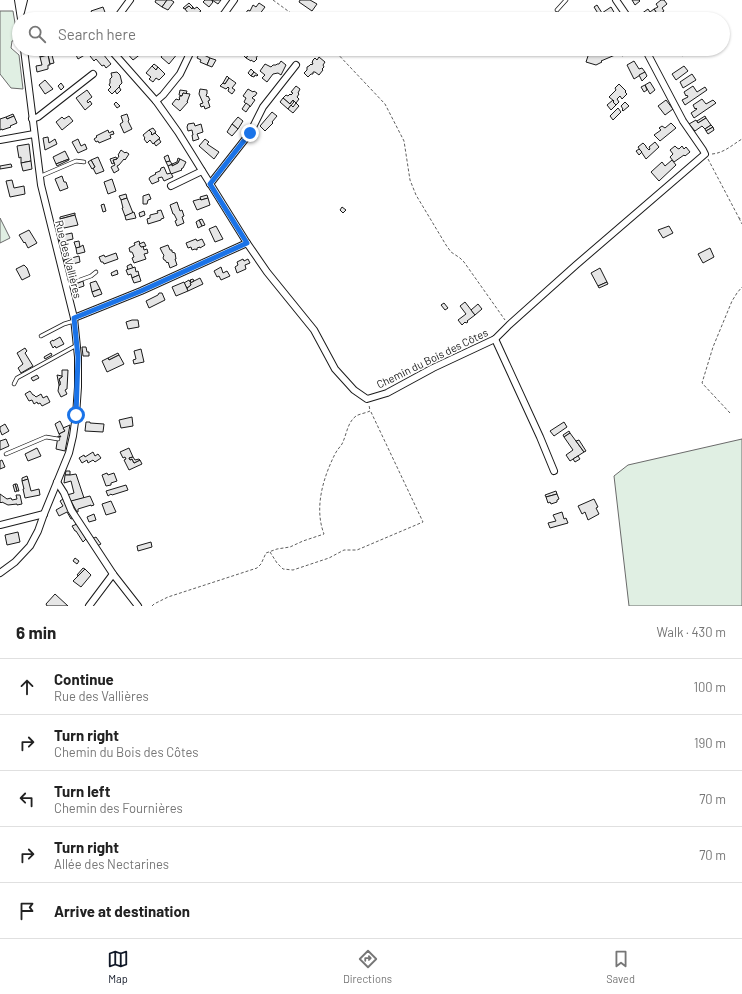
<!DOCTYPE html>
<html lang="en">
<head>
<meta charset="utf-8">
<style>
  body { margin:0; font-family:Barlow,sans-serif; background:#f6f6f6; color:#222 }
  .stop { position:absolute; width:12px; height:12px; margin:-9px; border:3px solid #1a73e8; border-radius:50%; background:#fff }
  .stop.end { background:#1a73e8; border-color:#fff; box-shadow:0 1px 4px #0008 }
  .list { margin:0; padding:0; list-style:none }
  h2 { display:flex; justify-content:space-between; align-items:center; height:52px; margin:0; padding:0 16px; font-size:17px }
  h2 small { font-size:13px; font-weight:400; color:#767676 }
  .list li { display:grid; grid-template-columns:26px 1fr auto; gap:12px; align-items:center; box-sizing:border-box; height:56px; padding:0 16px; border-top:1px solid #e0e0e0 }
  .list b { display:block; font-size:15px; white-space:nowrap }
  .list p { margin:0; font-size:13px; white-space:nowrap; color:#767676 }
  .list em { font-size:13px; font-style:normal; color:#767676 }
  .icon { flex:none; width:22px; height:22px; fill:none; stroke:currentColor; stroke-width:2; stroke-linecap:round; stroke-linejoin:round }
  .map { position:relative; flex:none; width:742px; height:606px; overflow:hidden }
  .search { position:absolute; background:#fff; box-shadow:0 1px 3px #0004; left:12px; right:12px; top:12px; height:44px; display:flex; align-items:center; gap:10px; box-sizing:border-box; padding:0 14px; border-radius:22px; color:#767676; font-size:15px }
  .sheet { height:332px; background:#fff }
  nav { display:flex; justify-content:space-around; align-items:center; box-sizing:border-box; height:56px; border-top:1px solid #e0e0e0; background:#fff; font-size:11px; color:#767676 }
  nav a { display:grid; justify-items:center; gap:2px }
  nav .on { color:#111827 }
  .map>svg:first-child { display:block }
  .green { fill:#e0efe3; stroke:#6a6a6a }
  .building { fill:#e6e6e6; stroke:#1a1a1a }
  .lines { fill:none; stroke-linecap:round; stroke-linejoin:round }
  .lane-casing { stroke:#1a1a1a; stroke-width:4.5 }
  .street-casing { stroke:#1a1a1a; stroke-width:8 }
  .path { stroke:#5f5f5f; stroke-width:1; stroke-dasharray:3 2; stroke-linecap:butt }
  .lane { stroke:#fff; stroke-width:3 }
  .street { stroke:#fff; stroke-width:6 }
  .route { stroke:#1a73e8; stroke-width:5 }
  .labels { text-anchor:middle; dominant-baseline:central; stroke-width:3; stroke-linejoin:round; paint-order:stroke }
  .street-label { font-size:11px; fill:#1a1a1a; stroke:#fff }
</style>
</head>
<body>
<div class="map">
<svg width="742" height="606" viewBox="0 0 742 606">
  <rect width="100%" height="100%" fill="#fff"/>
  <g class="green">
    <path d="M0 11H13L17 35V40L12 41 11 48 19 55 23 89 11 88 0 74Z"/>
    <path d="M0 218 10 238 0 243Z"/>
    <path d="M742 439V606H629L614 476 628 465Z"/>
  </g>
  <g class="building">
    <path d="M156 0H167L162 7 155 2Z"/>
    <path d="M167 0H171L174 2 168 10 162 7Z"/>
    <path d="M205 0H221L218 4 212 0V1L213 2 209 7 203 2Z"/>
    <path d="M300 0H310L317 4 312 11 299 2Z"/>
    <path d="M632 0H639L640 1 635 5Z"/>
    <path d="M661 0H664L667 4 662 8 664 11 658 15 654 9 658 7 656 4Z"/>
    <path d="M189 3 193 7 192 9 189 6 185 9 183 8Z"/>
    <path d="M259 3 265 7 259 15 257 13 252 19 242 18 248 10 250 11 253 5 256 7Z"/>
    <path d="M597 5 602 13 599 15 594 7Z"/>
    <path d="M189 6 192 9 193 7 194 9 197 7 201 11 197 14 201 19H190L192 18 185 9Z"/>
    <path d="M103 7 106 15 95 19 91 11Z"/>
    <path d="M611 7 615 14 606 19 602 13Z"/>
    <path d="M648 9 650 12 654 9 658 15 652 19 649 16 644 19 641 14Z"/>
    <path d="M156 13 162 18 161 19H156L153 17Z"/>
    <path d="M602 13 606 19H600L598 16Z"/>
    <path d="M36 15 42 19 43 17 46 19H35Z"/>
    <path d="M144 15 149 19H141Z"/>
    <path d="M333 15 337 19H329Z"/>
    <rect x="35" y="49" width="9" height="4"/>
    <path d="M79 49H94L83 56 78 50Z"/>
    <path d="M99 49 111 64 106 68 104 65 102 66 96 59 94 61 90 56Z"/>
    <path d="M128 49H142L140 50 142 53 133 60 125 51Z"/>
    <path d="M171 49H174L178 53 169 64 161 57 165 52 168 53Z"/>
    <path d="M251 49 253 50 246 58 244 56Z"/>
    <path d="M251 49H261L257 54 258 55 256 58 257 59 254 62 251 60V61L246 58 253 50Z"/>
    <path d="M281 49H284L286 52 285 53 283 52 281 54 279 51Z"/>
    <path d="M604 49H612L615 55 601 61 602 62 596 65 586 62 589 53 597 55Z"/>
    <path d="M621 49H633L634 50 622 56 620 51 621 50Z"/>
    <path d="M677 49H689L690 50 682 56Z"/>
    <path d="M201 50 205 52 204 55 210 58 207 65 200 62 201 60 197 58Z"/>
    <path d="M39 53H44V56L40 57Z"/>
    <path d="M80 53 83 56 78 59 76 55Z"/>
    <path d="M48 55H52L54 63 50 64Z"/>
    <path d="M48 55 50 65H48V69L37 72 36 66 42 65 40 57Z"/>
    <path d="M319 57 325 62 323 65 324 67 322 69 323 70 319 75 315 72H313V74H311L308 77 304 73 307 70V67L309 66 311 64 312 65 313 63H312L313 60 315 58 317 60Z"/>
    <path d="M210 58 216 60 212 67 207 65Z"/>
    <path d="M281 61 286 65 281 75 278 73 273 74 267 82 262 78 265 75 260 71 265 64 271 67 273 65H276L277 64H279Z"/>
    <path d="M634 61 639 69 642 68 645 72 634 79 627 65Z"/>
    <path d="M154 64 158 67 156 70 152 66Z"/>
    <path d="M152 66 156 70 158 67 165 74 159 80 156 78 153 82 149 79 151 77 146 73Z"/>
    <path d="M684 66 688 71 676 80 672 74Z"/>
    <path d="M251 69 254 72 251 76 248 73Z"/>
    <path d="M117 72 120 75 122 83 119 86H120L112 94 108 90 111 87 109 85 110 83V79L112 77 111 73Z"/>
    <path d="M254 72 258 75 257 76 255 75 254 77 251 76Z"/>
    <path d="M645 72 647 76 642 81 639 75Z"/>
    <path d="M692 74 696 80 683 88 680 82Z"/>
    <path d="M227 76 229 78 225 84 223 83Z"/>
    <path d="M229 78 236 83 232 88 235 90 232 94 228 91 229 88 228 87 226 89 220 86 223 83 225 84Z"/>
    <path d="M45 80 53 89 45 94 39 85Z"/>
    <path d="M650 82 655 90 650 94 645 85Z"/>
    <path d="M61 83 64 87 61 90 58 86Z"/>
    <path d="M619 84 626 91 625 92 627 94 622 99 620 96 617 99 619 102 616 105 613 102 614 101 609 97 616 90 615 88Z"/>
    <path d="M645 85 647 90 644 92 641 87Z"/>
    <path d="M296 86 300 89 298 93 299 94 297 97 299 99 296 103 293 100 290 104 283 98 286 95 288 96 290 94 291 95 293 93 291 92Z"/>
    <path d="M693 86 697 92 705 87 707 90 685 105 682 100 688 97 687 95 686 96 684 92Z"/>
    <path d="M119 87 121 90 117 94 115 91Z"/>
    <path d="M200 89 207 90V94L206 95 207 97 208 96 210 100 208 101 210 107 205 109 204 106 201 107 200 104 203 103 199 94Z"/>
    <path d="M248 89 253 92 254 91 257 93 255 96H254L252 98 255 100 250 107 244 102 246 98 243 96Z"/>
    <path d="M87 90 92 97 87 101 88 103 90 101 92 104 85 110 76 98Z"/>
    <path d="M180 90 187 91 186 94 183 93 182 96 179 95Z"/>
    <path d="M183 93 190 94 187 102H188L180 111 172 104 176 99 179 100 180 99 179 98 180 96H182Z"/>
    <path d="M283 98 290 104 293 100 294 102 288 109 280 102Z"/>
    <path d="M702 99 706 104 713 100 716 103 694 118 691 113 697 109 696 108 695 109 693 105Z"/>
    <path d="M613 100 614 101 613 102 616 105 611 110 607 105Z"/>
    <path d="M666 100 673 109 665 115 658 106Z"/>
    <path d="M116 102 120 106 117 108 114 104Z"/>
    <path d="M625 102 629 106 623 111 622 110 623 109 621 106Z"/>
    <path d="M246 103 250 106 246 112 242 109Z"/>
    <path d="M296 103 299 106 293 113 288 109 291 105 293 107Z"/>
    <path d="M618 108 621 112 613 120 610 116Z"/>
    <path d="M272 112 277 116 272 122 273 123 265 131 260 126Z"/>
    <path d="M13 114 14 116 7 119 6 117Z"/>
    <path d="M127 114 129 120 128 121 132 129 124 133 120 124 123 122 121 116Z"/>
    <path d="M14 116 17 123 10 126 11 127 2 130V129L0 130V119L6 117 7 119Z"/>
    <path d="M69 116 73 121 62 130 56 122 62 117 64 119Z"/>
    <path d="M705 116 706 118 698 123 697 121Z"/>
    <path d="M238 117 243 121 238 129 232 124Z"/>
    <path d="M706 118 711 125 705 129 702 126 695 131 689 124 696 120 698 123Z"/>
    <path d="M194 123 195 126 201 124 203 132 197 134 199 139 193 141 192 135H193L192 130 188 131 187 127 188 124Z"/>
    <path d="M671 123 676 128 660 141 654 135 661 130 659 128 662 126 665 128Z"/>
    <path d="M232 124 238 129 232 136 227 132Z"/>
    <path d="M711 125 713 127 706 131 705 129Z"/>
    <path d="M713 127 714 130 708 134 706 131Z"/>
    <path d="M153 128 156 132 152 135 151 134 152 133 149 130Z"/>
    <path d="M108 130 109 133 113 131 114 134 110 135 111 138 99 143 98 141 96 142 94 139 97 137 96 136Z"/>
    <path d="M149 130 152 133 151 134 152 135 155 133 160 138 153 144 150 140 147 143 144 139 145 138 143 135Z"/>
    <path d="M48 137 49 143 55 139 57 144 45 150 43 138Z"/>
    <path d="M78 139 81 146 85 144 87 149 78 153 72 142Z"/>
    <path d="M159 139 161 142 156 146 154 143Z"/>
    <path d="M205 139 209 142 207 144 219 152 214 159 199 146Z"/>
    <path d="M655 142 659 147 646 159 638 147 643 143 646 146V147L649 150 650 149 649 147Z"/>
    <path d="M29 144 31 161 21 163V157L19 158 17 146Z"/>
    <path d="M675 146 677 148 679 149 682 146 684 149 686 147 690 152 685 156 684 155 674 162 670 157 673 154 670 150Z"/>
    <path d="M639 149 642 152 639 155 636 151Z"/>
    <path d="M121 150 125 153 126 152 129 154 125 160 124 159 119 165 117 166 119 170 114 173 111 167 115 165 113 160 117 159 119 156 118 155Z"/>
    <path d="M65 151 69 159 56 164 53 157Z"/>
    <path d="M168 155 170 161 166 162 164 157Z"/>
    <path d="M98 157 104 171 96 174 93 168 95 167 91 160Z"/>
    <path d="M116 157 117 159 113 160 114 163 112 164 110 159Z"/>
    <path d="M178 158 180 159 178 163 172 166V164L177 162Z"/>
    <path d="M69 159V160L57 166 56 164Z"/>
    <path d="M180 159 186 162 183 168 181 169 182 170 171 174 168 166 172 164V166L178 163Z"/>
    <path d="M91 160 95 167 92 169 88 162Z"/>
    <path d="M672 160 676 165 659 181 651 172 662 162 665 166Z"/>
    <path d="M31 161 32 169 23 171 21 163Z"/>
    <path d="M170 161 172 164 168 166 166 162Z"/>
    <path d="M11 164 12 167 0 169V166Z"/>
    <path d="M164 167 167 174 171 173 173 177 164 181 162 177 158 178 159 181 152 184 149 179 150 177 156 174 155 173 160 171 161 168Z"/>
    <path d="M62 176 64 182H66L68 188 60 191 55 179Z"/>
    <path d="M112 179 116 191 108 194 104 182Z"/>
    <path d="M12 180 14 188 24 186 25 194 10 197 6 181Z"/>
    <path d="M126 194 127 198 121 200 119 196Z"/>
    <path d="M149 194 151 199 148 200 147 204H143V196Z"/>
    <path d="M207 195 208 198 201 200 200 197Z"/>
    <path d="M127 198 133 213 125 216 122 208H123L121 200Z"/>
    <path d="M208 198 210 205 197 210 193 201 200 199 201 200Z"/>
    <path d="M177 202 180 211 182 210 184 216 182 217 184 223 177 226 175 221 177 220 174 214H173L170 205Z"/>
    <path d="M104 204 106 211 103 212 101 205Z"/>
    <path d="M342 207 346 210 343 213 340 210Z"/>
    <path d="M161 210 164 218 161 219V220L148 224 147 219 150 218V215L158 213 157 211Z"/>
    <path d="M144 211 145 215 140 217 139 213Z"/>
    <path d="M134 212 136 218 126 220 125 216Z"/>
    <path d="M75 213V215L60 219V217Z"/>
    <path d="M75 215 78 225 64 228 60 219Z"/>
    <path d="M202 219 205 225 202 226 199 220Z"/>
    <path d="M199 220 202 226 198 228 196 222Z"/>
    <path d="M216 226 223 239 215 242 209 229Z"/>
    <path d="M669 226 673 233 663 238 658 230Z"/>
    <path d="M29 230 37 243 28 248 25 242 24 243 19 235Z"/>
    <path d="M72 233 73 239 60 242 58 236Z"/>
    <path d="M196 239 197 241 202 239 205 245 200 248V247L197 248V250L195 249 192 250 191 247 188 248 186 243Z"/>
    <path d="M79 241 80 247 76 248 74 242Z"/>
    <path d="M139 241 141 247 143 246 144 250 147 249 148 253 144 254 146 259 134 263 132 258 134 257 133 254 132 252H130L129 248 135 245 134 243Z"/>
    <path d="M144 242 146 246 141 247 139 244Z"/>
    <path d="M83 245 85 252 77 254 76 248 80 247Z"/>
    <path d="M168 245 170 250H172V252L175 253 176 259H175L177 265 170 268 168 262 167 263 165 260H164L163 258 164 255 163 254 160 248Z"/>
    <path d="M710 248 714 257 703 263 698 254Z"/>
    <path d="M116 253 118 259 104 264 103 262H101L99 257 104 255 105 257Z"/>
    <path d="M79 256 80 262 65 266 64 260Z"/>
    <path d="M243 259 244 261 248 259 250 263 245 265 246 269 237 273 235 267 238 265 237 262Z"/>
    <path d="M131 264 133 268 128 270 127 266Z"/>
    <path d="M24 265 27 268 30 276 22 280 16 269Z"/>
    <path d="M135 267 136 272 138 271 139 275 132 278 131 274 128 275 126 270Z"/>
    <path d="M221 267 223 273 227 271 230 276 221 280 219 276 217 277 214 271Z"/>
    <path d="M600 268 607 282 598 286 591 273Z"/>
    <path d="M117 270 118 274 112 276 111 273Z"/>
    <path d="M139 275 141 281 134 283 132 278Z"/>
    <path d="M200 278 203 284 188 291 187 288 191 285 190 283Z"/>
    <path d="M193 279 194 281 190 283 191 285 187 288 184 283 189 280 190 282 191 281 190 280Z"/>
    <path d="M83 281 84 286 78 288 76 284Z"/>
    <path d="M96 281 100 289 92 292 90 283Z"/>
    <path d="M184 282 188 291 176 296 172 287Z"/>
    <path d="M607 282 608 284 599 288 598 286Z"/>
    <path d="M100 289 102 294 94 297 92 292Z"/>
    <path d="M159 293H162L165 300 149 308 146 301 158 295Z"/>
    <path d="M465 302 475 315 467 321 468 322 466 323 465 322 462 325 458 320 466 314 460 306Z"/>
    <path d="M444 303 448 308 445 310 441 305Z"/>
    <path d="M478 304 482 309 475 315 471 310Z"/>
    <path d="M132 320H138L139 327 128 329 126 322Z"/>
    <path d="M60 337 64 344 56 348 55 346 53 348 50 342 53 340V341Z"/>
    <path d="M82 347H86L87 352H89V356H83Z"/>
    <path d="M25 348 27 351 25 353 33 366 21 373 18 368 23 364 17 353Z"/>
    <path d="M141 349 144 362 134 364 133 360 136 359 134 351Z"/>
    <path d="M51 353 52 355 45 359 44 357Z"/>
    <path d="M118 353 119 355 109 360 108 358Z"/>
    <path d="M119 355 124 364 107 372 102 361 108 358 109 360Z"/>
    <path d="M62 370H68L67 389 65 390 67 394 61 397 58 391 59 385H60V382L59 379 62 377Z"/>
    <path d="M37 375 39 378 33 381 31 378Z"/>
    <path d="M57 375 62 376V377L59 379 60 382V385H59Z"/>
    <path d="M30 391 33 395H34L36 397 41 394 43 398 47 396 50 402 42 406 40 403 38 404 37 402 34 404 32 400 29 401 25 394Z"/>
    <path d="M132 417 133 426 121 428 119 420Z"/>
    <path d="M60 421 65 431 59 434 55 424Z"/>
    <path d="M86 422H90V423L104 424 103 432 85 431Z"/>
    <path d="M564 422 567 427 554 436 550 431Z"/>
    <path d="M5 424 9 431 2 435 0 430V427Z"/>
    <path d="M70 425 65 451 56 449 58 436 61 437 59 434 65 431 63 428Z"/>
    <path d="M569 431 570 433 564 437 563 435Z"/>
    <path d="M570 433 584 452 570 461 566 455 573 450 564 437Z"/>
    <path d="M6 439 9 446 0 450V441Z"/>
    <path d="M579 440 586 451 584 452 576 441Z"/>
    <path d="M37 448 41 456 28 461 25 454Z"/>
    <path d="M129 448 133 457 129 458 130 460 132 459 134 463 140 460 142 464 129 470 124 460 126 459 125 457 123 458 120 452Z"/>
    <path d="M93 452 95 456 98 454 101 458 95 462 93 460 88 463 87 460 82 463 79 458 84 455 85 457Z"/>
    <path d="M578 456 580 459 575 462 573 459Z"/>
    <path d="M133 457 135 460 139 459 140 460 134 463 132 459 130 460 129 458Z"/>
    <path d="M2 460 5 467 0 469V461Z"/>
    <path d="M66 471H70V475H65Z"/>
    <path d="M107 473 108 475 114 473 117 481 111 483V485L106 486 102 475Z"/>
    <path d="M76 474 84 498 69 502 67 495 74 493 71 481 64 483 65 475H70Z"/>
    <path d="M27 476 28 479 22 481V478Z"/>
    <path d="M28 479 31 491 39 489 40 495 25 498 23 489H24L22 481Z"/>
    <path d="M15 484H17L19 491H17Z"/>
    <path d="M15 484 17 491 15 492 13 485Z"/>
    <path d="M126 485 128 490 112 495 111 494 108 496 106 491Z"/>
    <path d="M556 491 557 494 546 497 545 495Z"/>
    <path d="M0 494 7 499 11 498 12 500 17 499 16 495H20L22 504 17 505V504L8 505 2 502 1 503 0 502Z"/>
    <path d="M557 494 559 499 557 500V502L551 504 550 502 548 503 546 497Z"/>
    <path d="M90 496 94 505 91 506V505L78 509V512H77L71 501Z"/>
    <path d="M63 499 74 518 71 519 67 512 59 516 56 510 63 506 60 501Z"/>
    <path d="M594 499 598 507 596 508 599 514 588 520 585 512 582 514 578 506Z"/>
    <path d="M111 501 116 512 106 515 102 504Z"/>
    <path d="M562 512 564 519 566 518 568 523 550 528 548 523 556 521 553 515Z"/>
    <path d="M94 514 96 520 89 522 87 517Z"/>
    <path d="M77 524 86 539 83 542 76 531H75L72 526Z"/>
    <path d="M18 532 20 542 7 545 5 535Z"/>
    <path d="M92 536 94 538 96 537 101 544 97 546 91 537Z"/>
    <path d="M151 542 152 547 138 551 137 546Z"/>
    <path d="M75 558 79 561 77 564 73 561Z"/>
    <path d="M83 568 85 569 79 576 77 575Z"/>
    <path d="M85 569 91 575 81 587 73 581Z"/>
    <path d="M55 594 68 606H47L46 604Z"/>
  </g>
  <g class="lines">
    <defs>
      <g id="lane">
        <path d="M557 10 566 0"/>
        <path d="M41 176 76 161 84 162"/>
        <path d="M66 285 91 276 96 272"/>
        <path d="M41 336 64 324 74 321"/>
        <path d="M14 384 17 378 77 345"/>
        <path d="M6 454 46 437 58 439"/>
      </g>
      <g id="street">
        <path d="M18 0 21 19"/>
        <path d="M616 0 629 19"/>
        <path d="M21 12 24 0"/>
        <path d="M116 19 130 0"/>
        <path d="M218 19 224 14 234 0"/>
        <path d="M110 49 156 101 178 132 247 243 267 272 314 330 335 369 354 390 367 399 387 393 433 368 495 339 509 325 576 265 705 154 703 150 683 121 645 49"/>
        <path d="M156 101 163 95 180 74 192 49"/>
        <path d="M32 119 38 117 93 74"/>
        <path d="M0 140 34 134"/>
        <path d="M210 184 250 133 263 107 296 65"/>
        <path d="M171 186 202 171"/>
        <path d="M74 318 141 291 247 243"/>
        <path d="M495 339 540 437 554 471"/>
        <path d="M57 482 64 493 71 510 113 574 138 606"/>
        <path d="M0 525 44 514"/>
        <path d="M0 573 15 562 30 546 38 531 44 514 69 453 73 436 76 415 78 387V357L74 318 41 185 24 49"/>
        <path d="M89 606 113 574"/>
      </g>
    </defs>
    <use href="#lane" class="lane-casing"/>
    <use href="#street" class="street-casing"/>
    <g class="path">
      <path d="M273 0 299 19"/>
      <path d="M333 49 385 104 404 141 410 180 416 195 446 245 451 252 460 258 464 262 505 320"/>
      <path d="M712 154C724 153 732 145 742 139"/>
      <path d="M708 159 739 218 742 219"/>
      <path d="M739 218 742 224"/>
      <path d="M730 413 702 383 713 347 732 301 737 293 742 287"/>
      <path d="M270 552 277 563 283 569 293 570 329 558 344 550H357L423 522 371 412"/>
      <path d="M152 606 154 604 168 597 257 568 261 564 266 553 277 549 290 547 303 541 324 534C314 508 323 478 335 454 337 450 340 447 342 444 347 434 347 423 356 416 359 414 366 413 370 411L369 405"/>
    </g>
    <use href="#lane" class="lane"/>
    <use href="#street" class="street"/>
  </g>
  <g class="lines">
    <path class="route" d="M76 415 78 357 74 318 141 291 247 243 210 184 250 133"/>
  </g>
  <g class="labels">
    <g class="street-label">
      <text transform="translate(69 259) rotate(76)">Rue des Vallières</text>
      <text transform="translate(432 358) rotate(-26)">Chemin du Bois des Côtes</text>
    </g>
  </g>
</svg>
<div class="stop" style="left:76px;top:415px"></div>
<div class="stop end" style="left:250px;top:133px"></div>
<div class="search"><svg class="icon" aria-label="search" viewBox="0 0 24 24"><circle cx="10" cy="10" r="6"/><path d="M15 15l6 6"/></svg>Search here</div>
</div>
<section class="sheet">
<h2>6 min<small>Walk · 430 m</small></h2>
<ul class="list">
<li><svg class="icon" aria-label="ahead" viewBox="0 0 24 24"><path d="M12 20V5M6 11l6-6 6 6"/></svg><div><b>Continue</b><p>Rue des Vallières</p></div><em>100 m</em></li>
<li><svg class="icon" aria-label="right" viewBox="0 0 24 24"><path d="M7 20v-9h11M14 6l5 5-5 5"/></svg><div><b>Turn right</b><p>Chemin du Bois des Côtes</p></div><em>190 m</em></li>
<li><svg class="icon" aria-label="left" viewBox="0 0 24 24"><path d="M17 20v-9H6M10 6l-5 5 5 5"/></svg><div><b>Turn left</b><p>Chemin des Fournières</p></div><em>70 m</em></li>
<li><svg class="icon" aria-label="right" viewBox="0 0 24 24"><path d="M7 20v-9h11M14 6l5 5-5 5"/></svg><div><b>Turn right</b><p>Allée des Nectarines</p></div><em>70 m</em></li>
<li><svg class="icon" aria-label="arrive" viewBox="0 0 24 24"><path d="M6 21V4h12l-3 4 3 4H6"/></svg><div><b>Arrive at destination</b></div></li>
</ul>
</section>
<nav>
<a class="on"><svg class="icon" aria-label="map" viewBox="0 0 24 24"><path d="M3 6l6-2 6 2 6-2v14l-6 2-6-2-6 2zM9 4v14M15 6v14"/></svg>Map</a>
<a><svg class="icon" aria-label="directions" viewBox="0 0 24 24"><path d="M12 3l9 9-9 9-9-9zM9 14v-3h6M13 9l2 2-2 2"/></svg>Directions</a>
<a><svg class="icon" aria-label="saved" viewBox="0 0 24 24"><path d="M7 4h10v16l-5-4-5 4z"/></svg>Saved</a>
</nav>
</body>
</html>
